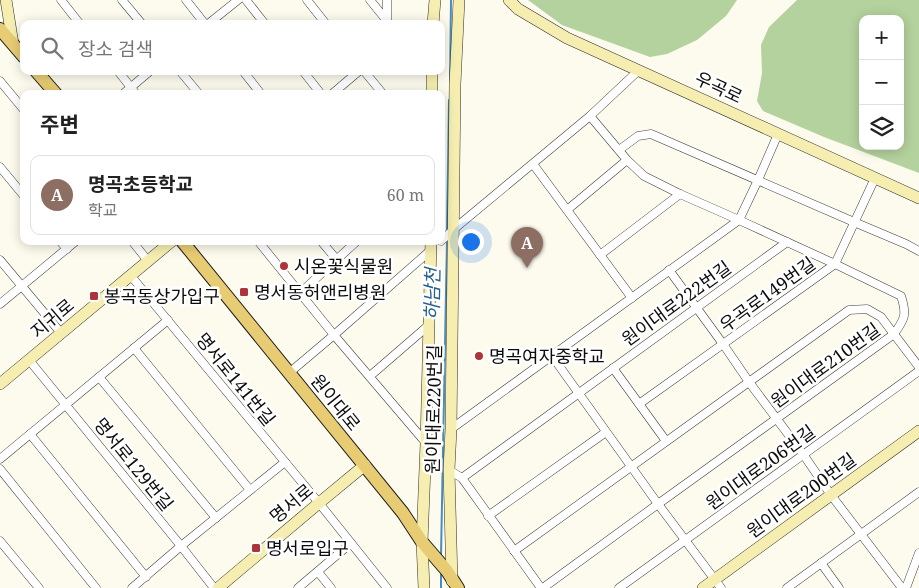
<!DOCTYPE html>
<html lang="ko">
<head>
<meta charset="utf-8">
<style>
  body { margin:0; font-family:"Noto Serif","Noto Sans KR",serif; background:#f6f6f6; color:#222 }
  .controls { position:absolute; right:15px; top:15px; display:grid; overflow:hidden; border-radius:10px; box-shadow:0 2px 12px #0003 }
  .controls button { width:45px; height:45px; display:grid; place-items:center; padding:0; border:0; border-bottom:1px solid #e0e0e0; background:#fff; color:#222; font:25px sans-serif }
  .you { position:absolute; left:470px; top:241px; width:18px; height:18px; margin:-12px; border:4px solid #fff; border-radius:50%; background:#1a73e8; box-shadow:0 0 0 8px #1a73e833 }
  .badge { display:grid; place-items:center; width:32px; height:32px; border-radius:50%; background:#1a73e8; color:#fff; font-size:16px; font-weight:700 }
  .pin { position:absolute; translate:-50% -41px; filter:drop-shadow(0 1px 2px #0008) }
  .pin::after { content:''; position:absolute; top:26px; width:18px; height:15px; background:inherit; clip-path:polygon(0 0,100% 0,50% 100%) }
  .list { margin:0; padding:0; list-style:none }
  h2 { display:flex; justify-content:space-between; align-items:center; height:65px; margin:0; padding:0 20px; font-size:21px }
  h2 small { font-size:16px; font-weight:400; color:#767676 }
  .list li { display:grid; grid-template-columns:32px 1fr auto; gap:15px; align-items:center; box-sizing:border-box; height:80px; margin:0 10px 10px; padding:0 10px; border:1px solid #e0e0e0; border-radius:10px }
  .list b { display:block; font-size:19px; white-space:nowrap }
  .list p { margin:0; font-size:16px; white-space:nowrap; color:#767676 }
  .list em { font-size:16px; font-style:normal; color:#767676 }
  .icon { flex:none; width:28px; height:28px; fill:none; stroke:currentColor; stroke-width:2; stroke-linecap:round; stroke-linejoin:round }
  .map { position:relative; flex:none; width:919px; height:588px; overflow:hidden }
  .search { position:absolute; background:#fff; box-shadow:0 2px 12px #0003; left:20px; top:20px; width:425px; height:55px; display:flex; align-items:center; gap:12px; box-sizing:border-box; padding:0 18px; border-radius:10px; color:#767676; font-size:19px }
  .panel { position:absolute; background:#fff; box-shadow:0 2px 12px #0003; left:20px; top:90px; width:425px; height:155px; border-radius:10px }
  .map>svg:first-child { display:block }
  .forest { fill:#b4d29d; fill-rule:evenodd }
  .lines { fill:none; stroke-linecap:round; stroke-linejoin:round }
  .stream { stroke:#488dbc; stroke-width:2 }
  .street-casing { stroke:#3f3f3f; stroke-width:9 }
  .secondary-casing { stroke:#2e2e2e; stroke-width:12 }
  .primary-casing { stroke:#1d1d1d; stroke-width:14 }
  .street { stroke:#fff; stroke-width:8 }
  .secondary { stroke:#f5eeb0; stroke-width:11 }
  .primary { stroke:#e8cc73; stroke-width:12 }
  .poi-dot { fill:#ab353a; stroke:#fff; stroke-width:2 }
  .labels { text-anchor:middle; dominant-baseline:central; stroke-width:5; stroke-linejoin:round; paint-order:stroke }
  .street-label { font-size:18px; fill:#0c0c0c; stroke:#fff }
  .poi-label { font-size:18px; fill:#0c0c0c; stroke:#fff; text-anchor:start }
  .water-label { font-size:19px; font-style:italic; fill:#25608e; stroke:#fff }
</style>
</head>
<body>
<div class="map">
<svg width="919" height="588" viewBox="0 0 919 588">
  <rect width="100%" height="100%" fill="#fdfaee"/>
  <g class="forest">
    <path d="M528 0H737L726 16 697 40 667 54 650 57 562 25Z"/>
    <path d="M797 0H919V173L824 137 763 111 757 101 762 73 761 45 769 27ZM863 19H900V146H863Z"/>
  </g>
  <g class="lines">
    <g class="stream">
      <path d="M450 81 451 0"/>
      <path d="M447 231 449 100"/>
      <path d="M441 556 447 240"/>
      <path d="M441 588V573"/>
    </g>
    <defs>
      <g id="street">
        <path d="M61 0 80 24"/>
        <path d="M122 0 142 24"/>
        <path d="M186 0 205 24"/>
        <path d="M246 0 265 24"/>
        <path d="M307 0 326 24"/>
        <path d="M370 0 387 21"/>
        <path d="M387 22V0"/>
        <path d="M208 24 238 0"/>
        <path d="M118 71 136 94"/>
        <path d="M180 71 199 94"/>
        <path d="M243 71 261 94"/>
        <path d="M303 71 321 94"/>
        <path d="M364 71 383 94"/>
        <path d="M0 81 24 110"/>
        <path d="M123 94 150 71"/>
        <path d="M332 94 359 71"/>
        <path d="M619 150 638 136 651 134 854 222 906 244 919 251"/>
        <path d="M533 164 632 298"/>
        <path d="M0 167 24 196"/>
        <path d="M567 210 627 160"/>
        <path d="M60 241 67 249"/>
        <path d="M132 241 148 261"/>
        <path d="M258 241 334 335 426 443"/>
        <path d="M321 241 337 260"/>
        <path d="M441 241 454 229 590 116 639 70"/>
        <path d="M600 255 680 194"/>
        <path d="M0 260 61 333"/>
        <path d="M669 270 723 344 749 382 803 454 831 495 902 588"/>
        <path d="M131 276 319 503 387 588"/>
        <path d="M300 293 357 241"/>
        <path d="M0 304 76 241"/>
        <path d="M134 348 250 490"/>
        <path d="M552 356 658 504 721 588"/>
        <path d="M29 360 181 546 214 588"/>
        <path d="M613 368 666 441"/>
        <path d="M289 373 334 335 431 250"/>
        <path d="M370 376 429 325"/>
        <path d="M99 377 216 518"/>
        <path d="M639 404 835 264 875 178"/>
        <path d="M451 429 739 220 758 180 778 134"/>
        <path d="M30 434 146 577"/>
        <path d="M0 459 168 320"/>
        <path d="M0 469 96 588"/>
        <path d="M449 470 462 478 541 588"/>
        <path d="M462 478 787 242"/>
        <path d="M488 516 606 432"/>
        <path d="M0 541 39 588"/>
        <path d="M514 551 849 310 867 309 881 317 919 367"/>
        <path d="M821 563 839 588"/>
        <path d="M318 572 331 588"/>
        <path d="M132 588 181 546 285 462"/>
        <path d="M298 588 351 543"/>
        <path d="M543 588 658 504 894 334C905 319 907 314 901 296L835 264 739 220 680 194 644 176 627 160 590 116"/>
        <path d="M619 588 919 371"/>
        <path d="M787 588 919 492"/>
        <path d="M906 588 919 553"/>
      </g>
      <g id="secondary">
        <path d="M6 0 13 44"/>
        <path d="M509 0 518 9 567 38 919 198"/>
        <path d="M433 24 435 0"/>
        <path d="M432 71V94"/>
        <path d="M0 384 172 241"/>
        <path d="M452 581 449 470 451 429 455 84 459 0"/>
        <path d="M218 588 319 503 365 465"/>
        <path d="M424 588 422 542 426 443 431 241"/>
        <path d="M703 588 919 431"/>
      </g>
      <g id="primary">
        <path d="M0 29 24 57"/>
        <path d="M36 71 56 94"/>
        <path d="M182 241 403 513 422 542 447 571 458 588"/>
      </g>
    </defs>
    <use href="#street" class="street-casing"/>
    <use href="#secondary" class="secondary-casing"/>
    <use href="#primary" class="primary-casing"/>
    <use href="#street" class="street"/>
    <use href="#secondary" class="secondary"/>
    <use href="#primary" class="primary"/>
  </g>
  <g class="poi-dot">
    <circle cx="284" cy="266" r="5"/>
    <rect x="239" y="287" width="10" height="10" rx="2.5"/>
    <rect x="89" y="291" width="10" height="10" rx="2.5"/>
    <circle cx="479" cy="356" r="5"/>
    <rect x="251" y="543" width="10" height="10" rx="2.5"/>
  </g>
  <g class="labels">
    <g class="street-label">
      <text transform="translate(719 87) rotate(25)">우곡로</text>
      <text transform="translate(767 294) rotate(-36)">우곡로149번길</text>
      <text transform="translate(676 303) rotate(-36)">원이대로222번길</text>
      <text transform="translate(52 318) rotate(-40)">지귀로</text>
      <text transform="translate(825 365) rotate(-36)">원이대로210번길</text>
      <text transform="translate(236 379) rotate(51)">명서로141번길</text>
      <text transform="translate(336 402) rotate(51)">원이대로</text>
      <text transform="translate(433 409) rotate(-89)">원이대로220번길</text>
      <text transform="translate(134 464) rotate(51)">명서로129번길</text>
      <text transform="translate(760 467) rotate(-36)">원이대로206번길</text>
      <text transform="translate(801 495) rotate(-36)">원이대로200번길</text>
      <text transform="translate(291 503) rotate(-40)">명서로</text>
    </g>
    <g class="poi-label">
      <text x="294" y="266">시온꽃식물원</text>
      <text x="254" y="292">명서동허앤리병원</text>
      <text x="104" y="296">봉곡동상가입구</text>
      <text x="489" y="356">명곡여자중학교</text>
      <text x="266" y="548">명서로입구</text>
    </g>
    <g class="water-label">
      <text transform="translate(432 294) rotate(-89)">하남천</text>
    </g>
  </g>
</svg>
<div class="controls">
<button>+</button>
<button>−</button>
<button><svg class="icon" aria-label="layers" viewBox="0 0 24 24"><path d="M12 4l9 5-9 5-9-5zM3 14l9 5 9-5"/></svg></button>
</div>
<div class="you"></div>
<div class="pin badge" style="left:527px;top:268px;background:#8d6e63">A</div>
<div class="search"><svg class="icon" aria-label="search" viewBox="0 0 24 24"><circle cx="10" cy="10" r="6"/><path d="M15 15l6 6"/></svg>장소 검색</div>
<section class="panel">
<h2>주변<small></small></h2>
<ul class="list">
<li><span class="badge" style="background:#8d6e63">A</span><div><b>명곡초등학교</b><p>학교</p></div><em>60 m</em></li>
</ul>
</section>
</div>
</body>
</html>
